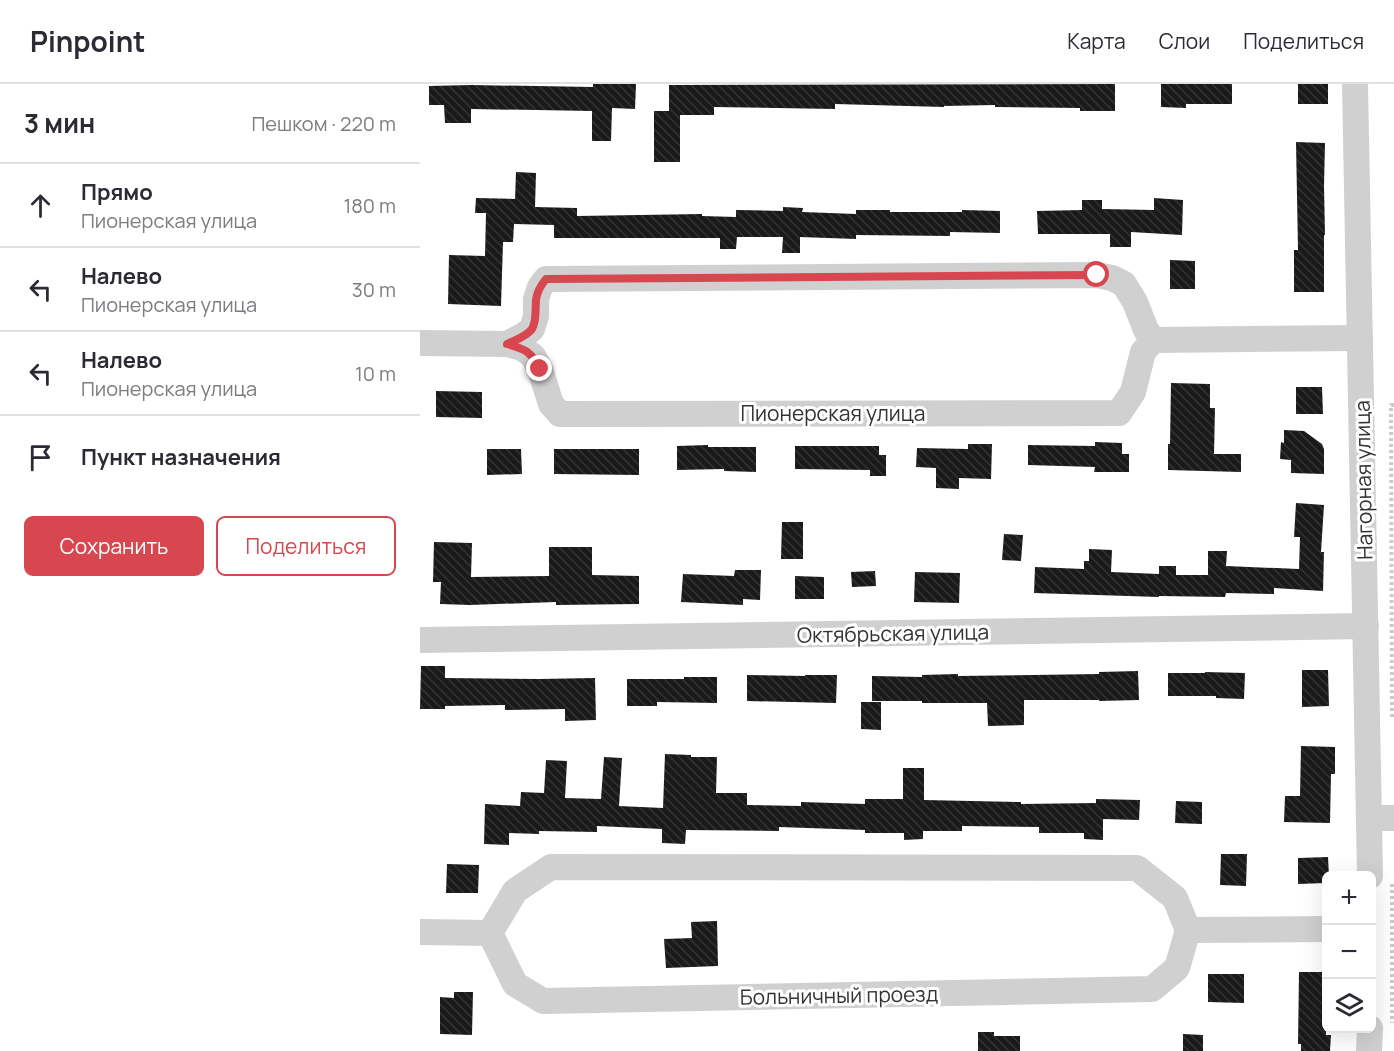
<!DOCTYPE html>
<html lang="ru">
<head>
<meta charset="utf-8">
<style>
  body { margin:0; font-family:Manrope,sans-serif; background:#f2f2f3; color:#2b2b33 }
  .controls { position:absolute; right:18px; bottom:18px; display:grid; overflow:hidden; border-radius:9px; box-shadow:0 6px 24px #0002 }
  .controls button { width:54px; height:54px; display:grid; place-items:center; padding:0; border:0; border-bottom:2px solid #e1e1e2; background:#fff; color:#2b2b33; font:30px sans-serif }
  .stop { position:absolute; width:18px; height:18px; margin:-14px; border:4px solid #d84750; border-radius:50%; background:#fff }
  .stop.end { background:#d84750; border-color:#fff; box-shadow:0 2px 6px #0008 }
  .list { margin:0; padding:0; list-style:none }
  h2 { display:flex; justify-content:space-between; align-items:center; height:78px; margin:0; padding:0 24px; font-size:26px }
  h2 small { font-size:20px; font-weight:400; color:#7c7c81 }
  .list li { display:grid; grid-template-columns:39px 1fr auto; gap:18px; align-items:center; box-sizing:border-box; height:84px; padding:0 24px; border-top:2px solid #e1e1e2 }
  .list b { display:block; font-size:22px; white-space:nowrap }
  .list p { margin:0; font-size:20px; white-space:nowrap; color:#7c7c81 }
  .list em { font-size:20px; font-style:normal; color:#7c7c81 }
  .actions { display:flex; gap:12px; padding:18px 24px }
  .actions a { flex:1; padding:14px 0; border:2px solid #d84750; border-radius:9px; text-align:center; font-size:21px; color:#d84750 }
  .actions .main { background:#d84750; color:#fff }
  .icon { flex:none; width:33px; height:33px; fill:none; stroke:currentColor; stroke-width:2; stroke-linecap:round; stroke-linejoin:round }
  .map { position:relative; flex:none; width:974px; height:967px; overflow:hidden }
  header { display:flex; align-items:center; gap:36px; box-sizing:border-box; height:84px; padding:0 30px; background:#fff; border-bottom:2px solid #e1e1e2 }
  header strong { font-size:28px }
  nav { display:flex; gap:33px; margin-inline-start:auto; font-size:21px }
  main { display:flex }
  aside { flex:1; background:#fff }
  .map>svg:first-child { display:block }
  .building { fill:url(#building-back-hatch) }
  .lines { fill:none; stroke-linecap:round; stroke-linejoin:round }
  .path { stroke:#cacaca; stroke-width:4; stroke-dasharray:3 3; stroke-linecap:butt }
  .minor { stroke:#d0d0d0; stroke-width:26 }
  .route { stroke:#d84750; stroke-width:8 }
  .labels { text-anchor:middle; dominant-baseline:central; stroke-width:6; stroke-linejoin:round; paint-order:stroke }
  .street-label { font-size:21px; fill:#333; stroke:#fff }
</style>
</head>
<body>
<header>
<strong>Pinpoint</strong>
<nav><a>Карта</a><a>Слои</a><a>Поделиться</a></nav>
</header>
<main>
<aside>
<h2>3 мин<small>Пешком · 220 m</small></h2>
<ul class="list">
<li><svg class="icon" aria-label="ahead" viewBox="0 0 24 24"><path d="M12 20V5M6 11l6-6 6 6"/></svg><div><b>Прямо</b><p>Пионерская улица</p></div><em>180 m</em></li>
<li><svg class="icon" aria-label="left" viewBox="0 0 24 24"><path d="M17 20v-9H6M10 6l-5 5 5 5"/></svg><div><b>Налево</b><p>Пионерская улица</p></div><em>30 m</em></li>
<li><svg class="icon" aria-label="left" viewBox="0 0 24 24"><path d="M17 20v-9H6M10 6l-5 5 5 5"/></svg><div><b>Налево</b><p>Пионерская улица</p></div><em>10 m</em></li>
<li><svg class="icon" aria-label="arrive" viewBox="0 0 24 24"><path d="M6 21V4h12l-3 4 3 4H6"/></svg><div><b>Пункт назначения</b></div></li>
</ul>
<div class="actions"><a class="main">Сохранить</a><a>Поделиться</a></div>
</aside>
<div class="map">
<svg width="974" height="967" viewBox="0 0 974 967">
  <defs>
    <pattern id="building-back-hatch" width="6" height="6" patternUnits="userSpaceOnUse" patternTransform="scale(1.5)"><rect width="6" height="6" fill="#1a1a1a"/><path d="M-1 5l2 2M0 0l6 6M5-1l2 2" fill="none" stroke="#333"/></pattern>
  </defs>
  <rect width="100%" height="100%" fill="#fff"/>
  <g class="building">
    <path d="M173 0H216L215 25 192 24 191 57H172V27L51 25V39H25L24 21H9V2L51 1 173 3Z"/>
    <path d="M695 0V27H660V24L575 23V21L524 22V23L415 20V25L294 23V31H260V78H234V27H249V1Z"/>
    <path d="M741 0H812V20H766V24L741 23Z"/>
    <rect x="878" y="0" width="30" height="20"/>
    <path d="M876 58 905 59 904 102 905 151H904V208H874V166H878Z"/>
    <path d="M96 88 116 89 115 123 157 124V132L282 130V132L316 133V126L363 127V123L383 124 382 128 436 130V126H470V128H542V126L580 127V149L530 148V152L436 151V155L380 153V169H362L363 153H317L316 165H300V154H134V141L94 140 93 158H83L81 222 28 220 29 171 65 172 66 129H55L56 114 95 115Z"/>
    <path d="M734 114 763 116 762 151 711 148V163H690V150H618L617 127 662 126V116H682V125L734 126Z"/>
    <path d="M750 176 775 177V205H750Z"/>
    <path d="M751 299 790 300V324H795L794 370H821V388L748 386V360H750Z"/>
    <path d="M876 303H902L903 330H876Z"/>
    <path d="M16 307 62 308V334L16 333Z"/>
    <path d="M864 346 884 347 902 360 904 365V390L871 389V376L860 375 861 358 864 359Z"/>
    <path d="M675 358 702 359V370H709V388H674L675 383 608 381V361L675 362Z"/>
    <path d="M548 360H572L571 395 539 394V405L516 404V384L496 383 497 364 548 365Z"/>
    <path d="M288 361V363H336V388L304 387V385L257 386V362Z"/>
    <path d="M375 362H459V371H466V392H450V386L375 385Z"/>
    <path d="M67 365H101L102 390 67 391Z"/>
    <path d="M134 365H219V391L134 390Z"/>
    <path d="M876 419 904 421 901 468H904L903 507 854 504V510L806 509 805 513 739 512V513L614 509 615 483 664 485V477H669V465L692 466 691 488 739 490V482H756V491H788V467H807L806 482 879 485 880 453H874Z"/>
    <path d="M362 438H383V475H361Z"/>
    <path d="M584 450 603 451 601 477 582 476Z"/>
    <path d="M14 458 52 459 51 493 129 492V463H172V491L219 492V520L136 521V518L50 521 20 520 21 498H13Z"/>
    <path d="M315 486H341L340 516 323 515V521L261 518 263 490 314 492Z"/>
    <path d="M455 487 456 502 432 503 431 488Z"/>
    <path d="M495 488 540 489 539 519 494 518Z"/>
    <path d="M375 492 404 493V515H375Z"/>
    <path d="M1 582H25V594L119 595 175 594 176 636 145 637V625L85 626V621L25 622V625H0Z"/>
    <path d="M882 586H908L909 622 882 623Z"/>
    <path d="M718 587 719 616 679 617V616H604V641L568 642 567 619H502V617H452V592L502 593V591L538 590V592L679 590V588Z"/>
    <path d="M785 588 825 589 824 615 796 614V612H748V589H785Z"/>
    <path d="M327 591 385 592V591H417L416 619 327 617Z"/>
    <path d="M264 593H297V619L237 618V622H207V595H264Z"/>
    <path d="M441 618H461V646L441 645Z"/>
    <path d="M881 662 915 663V690H911L910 739 864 738 865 712H880Z"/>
    <path d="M245 670 271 671V673H297L296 709H327V721L381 722V718L445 720V715H483V684H504V716L601 718V720L676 719V715L720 716 719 736 683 735V756L664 755V749H619V743L542 742V747H503V755L484 756V749H445V746L359 743V747L266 746 265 760 242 759V745L177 742V748L119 747V750L89 749V761L64 760 65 720 100 722 101 708 124 709 126 676 147 677 145 714 181 715 184 673 202 674 199 722 243 724Z"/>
    <path d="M756 717 782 718V740L755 739Z"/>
    <path d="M801 770H827L826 802 800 801Z"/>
    <path d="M908 773 909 792H906V799L878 800V774Z"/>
    <path d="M27 780 59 781 58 809H26Z"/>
    <path d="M297 837 298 882 246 884 244 855 272 854 271 838Z"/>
    <path d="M879 888H906V951H911L910 967H881V960H878Z"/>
    <path d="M788 890H824V919L788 918Z"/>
    <path d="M34 908H53L52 951 20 950V913L34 914Z"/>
    <path d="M558 948H574V952H600V967H558Z"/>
    <path d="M763 950 783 951V967H763Z"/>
  </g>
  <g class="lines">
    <g class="path">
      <path d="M972 633 971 321H974"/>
      <path d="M972 800V939"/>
    </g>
    <g class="minor">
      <path d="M935 0 950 792"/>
      <path d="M0 259 87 260 104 251 112 245 116 232V215L120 203 126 195 677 191 692 194 704 200 715 218 726 246 733 256 940 254"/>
      <path d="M87 260 102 264 113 272 120 285 131 320 140 330 699 329 713 308 723 268 733 256"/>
      <path d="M0 556 946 542"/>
      <path d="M949 734H974"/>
      <path d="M0 848 70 849 95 807 131 783 717 784 755 814 768 846 906 845"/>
      <path d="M70 849 95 900 123 917 732 905 757 884 768 846"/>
      <path d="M949 967 950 944"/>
    </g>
  </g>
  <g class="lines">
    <path class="route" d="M120 285C111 268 106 265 87 260 95 256 106 253 112 245 117 236 115 226 116 216 117 208 121 201 126 195L677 191"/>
  </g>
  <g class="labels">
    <g class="street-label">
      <text x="413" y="329">Пионерская улица</text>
      <text transform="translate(943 396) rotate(-91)">Нагорная улица</text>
      <text transform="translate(473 549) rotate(-1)">Октябрьская улица</text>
      <text transform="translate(419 911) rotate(-1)">Больничный проезд</text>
    </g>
  </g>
</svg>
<div class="controls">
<button>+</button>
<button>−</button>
<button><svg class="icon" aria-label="layers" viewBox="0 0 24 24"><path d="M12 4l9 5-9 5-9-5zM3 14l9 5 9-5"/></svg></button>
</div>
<div class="stop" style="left:677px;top:191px"></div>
<div class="stop end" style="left:120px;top:285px"></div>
</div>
</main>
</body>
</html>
